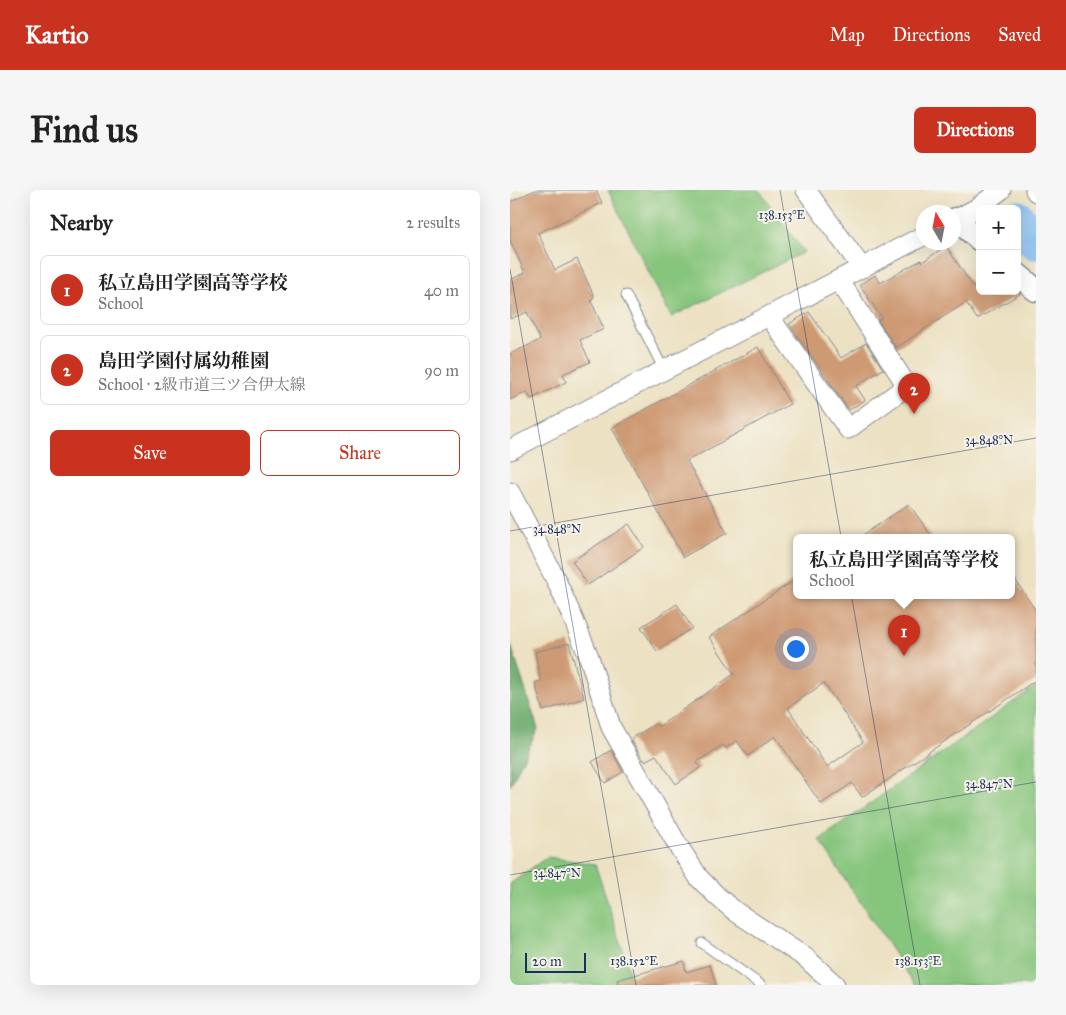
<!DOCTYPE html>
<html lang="en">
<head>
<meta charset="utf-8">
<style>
  body { margin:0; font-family:"IM FELL Great Primer","Noto Serif JP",serif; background:#f6f6f6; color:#222 }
  .controls { position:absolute; right:15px; top:15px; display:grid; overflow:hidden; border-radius:8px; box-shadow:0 5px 20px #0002 }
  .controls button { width:45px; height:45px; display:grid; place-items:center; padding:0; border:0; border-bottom:1px solid #e0e0e0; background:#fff; color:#222; font:25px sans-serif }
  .compass { position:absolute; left:406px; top:15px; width:45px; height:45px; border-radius:50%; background:#fff; box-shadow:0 5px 20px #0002; rotate:350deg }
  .scale { position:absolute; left:15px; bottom:12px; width:61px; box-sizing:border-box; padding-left:5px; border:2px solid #1b2f5e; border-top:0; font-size:14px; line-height:18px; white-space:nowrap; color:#1b2f5e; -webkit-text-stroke:4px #f7f3e8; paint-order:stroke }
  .you { position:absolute; left:285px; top:458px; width:18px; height:18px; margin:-12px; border:4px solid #fff; border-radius:50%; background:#1a73e8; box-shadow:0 0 0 8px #1a73e833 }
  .badge { display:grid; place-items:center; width:32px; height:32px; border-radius:50%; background:#c8321e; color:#fff; font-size:16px; font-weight:700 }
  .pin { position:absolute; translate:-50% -41px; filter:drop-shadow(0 1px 2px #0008) }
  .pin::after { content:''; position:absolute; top:26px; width:18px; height:15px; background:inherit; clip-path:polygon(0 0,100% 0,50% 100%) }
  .popup { position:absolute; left:283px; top:344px; width:222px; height:65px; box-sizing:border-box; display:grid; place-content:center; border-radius:8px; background:#fff; filter:drop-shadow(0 1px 4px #0005); font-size:16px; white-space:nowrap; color:#767676 }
  .popup b { font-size:19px; color:#222 }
  .popup::after { content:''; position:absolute; left:50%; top:100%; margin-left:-10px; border:10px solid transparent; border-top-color:#fff }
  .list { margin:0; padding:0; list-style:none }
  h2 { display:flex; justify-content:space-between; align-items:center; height:65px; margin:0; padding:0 20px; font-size:21px }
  h2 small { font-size:16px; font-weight:400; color:#767676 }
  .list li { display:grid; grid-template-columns:32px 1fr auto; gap:15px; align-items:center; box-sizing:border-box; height:70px; margin:0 10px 10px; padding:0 10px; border:1px solid #e0e0e0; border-radius:8px }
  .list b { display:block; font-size:19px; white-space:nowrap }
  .list p { margin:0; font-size:16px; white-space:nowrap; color:#767676 }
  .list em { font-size:16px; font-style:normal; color:#767676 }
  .actions { display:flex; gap:10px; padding:15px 20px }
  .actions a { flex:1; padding:11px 0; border:1px solid #c8321e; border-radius:8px; text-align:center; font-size:18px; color:#c8321e }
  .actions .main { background:#c8321e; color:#fff }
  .map { position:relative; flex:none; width:526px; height:795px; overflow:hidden; border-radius:8px }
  header { display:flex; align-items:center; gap:30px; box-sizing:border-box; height:70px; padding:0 25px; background:#c8321e; color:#fff }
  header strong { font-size:24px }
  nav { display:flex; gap:28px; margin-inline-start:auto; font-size:18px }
  .intro { display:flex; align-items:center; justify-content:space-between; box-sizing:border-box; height:120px; padding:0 30px }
  h1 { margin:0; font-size:35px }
  .button { padding:12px 22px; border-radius:8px; background:#c8321e; color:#fff; font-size:18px; font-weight:700 }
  main { display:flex; gap:30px; padding:0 30px }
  aside { flex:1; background:#fff; border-radius:8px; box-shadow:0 5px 20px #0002 }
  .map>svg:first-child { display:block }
  .green { fill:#86c57c; stroke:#507a6d }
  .forest { fill:#6caa6c; stroke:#446c65 }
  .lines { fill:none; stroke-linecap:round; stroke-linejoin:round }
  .river { stroke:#81bcf3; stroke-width:36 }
  .building { fill:#ce9a73; fill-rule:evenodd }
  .service-casing { stroke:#848890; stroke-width:11 }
  .minor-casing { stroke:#848890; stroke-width:21 }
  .tertiary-casing { stroke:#848890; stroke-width:25 }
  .service { stroke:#fff; stroke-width:9 }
  .minor { stroke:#fff; stroke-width:19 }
  .tertiary { stroke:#fff; stroke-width:22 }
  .ticks { fill:none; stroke:#1b2f5e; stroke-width:1; stroke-opacity:0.45 }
  .ticks-label { font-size:12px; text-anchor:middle; fill:#1b2f5e; stroke:#f7f3e8; stroke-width:4; stroke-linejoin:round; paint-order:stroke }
</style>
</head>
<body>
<header>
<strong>Kartio</strong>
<nav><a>Map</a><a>Directions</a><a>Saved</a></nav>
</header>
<div class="intro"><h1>Find us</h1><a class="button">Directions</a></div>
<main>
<aside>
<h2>Nearby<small>2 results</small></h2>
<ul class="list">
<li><span class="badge">1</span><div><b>私立島田学園高等学校</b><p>School</p></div><em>40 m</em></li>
<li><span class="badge">2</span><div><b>島田学園付属幼稚園</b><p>School · 2級市道三ツ合伊太線</p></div><em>90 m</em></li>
</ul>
<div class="actions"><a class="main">Save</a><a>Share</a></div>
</aside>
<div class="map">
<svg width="526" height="795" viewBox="0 0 526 795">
  <rect width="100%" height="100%" fill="#f7f3e8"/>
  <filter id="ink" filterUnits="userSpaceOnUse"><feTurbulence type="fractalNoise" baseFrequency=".02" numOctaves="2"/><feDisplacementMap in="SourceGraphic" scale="10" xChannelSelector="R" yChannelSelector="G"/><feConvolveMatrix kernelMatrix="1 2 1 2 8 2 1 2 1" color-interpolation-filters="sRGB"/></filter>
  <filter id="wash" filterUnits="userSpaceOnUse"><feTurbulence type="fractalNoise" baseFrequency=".0096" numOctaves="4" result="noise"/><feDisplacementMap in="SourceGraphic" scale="20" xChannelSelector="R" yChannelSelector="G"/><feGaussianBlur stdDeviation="1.12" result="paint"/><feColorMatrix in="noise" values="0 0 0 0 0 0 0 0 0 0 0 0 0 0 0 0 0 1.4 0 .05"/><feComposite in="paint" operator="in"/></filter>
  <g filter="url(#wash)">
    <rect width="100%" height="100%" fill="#ece1c2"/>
    <g class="green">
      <path d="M98 0H249L294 62 161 127Z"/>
      <path d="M526 496V795H405L309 650Z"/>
      <path d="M37 667 85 674 115 766 122 795H0V694Z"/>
    </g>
    <path class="forest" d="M0 452 28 539 0 596Z"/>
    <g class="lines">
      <path class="river" d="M507 28 520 47 526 52"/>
    </g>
    <g id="blocks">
      <g class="building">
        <path d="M25 0H86L92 13 28 43 45 80 67 69 84 106 81 111 94 139 70 150 80 172 53 184 56 192 21 209 17 202 0 210V164L30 150 17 122 0 129V90L15 83 0 50V12Z"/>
        <path d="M436 56 466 101H507L510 104 467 129 456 112 386 158 368 130 372 128 350 95 365 85 370 93 411 70 412 72Z"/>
        <path d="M299 122 331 168 356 153 373 179 346 196 355 210 339 220 279 134Z"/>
        <path d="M248 157 280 214 177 271 217 343 173 367 102 238Z"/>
        <path d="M399 314 422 347H350Z"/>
        <path d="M119 334 134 357 78 395 62 371Z"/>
        <path d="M502 385 526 421V490L352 607 342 593 311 614 265 546 238 566 227 551 216 558 213 555 187 572 190 578 166 594 146 565 135 571 134 569 133 570 121 549 145 534 148 537 224 484 199 447 286 389V405H502ZM314 493 353 552 317 577 278 518Z"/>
        <path d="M167 414 182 438 147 461 131 437Z"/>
        <path d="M59 453 74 508 33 521 25 493 31 491 25 462Z"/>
        <path d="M101 560 113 582 95 593 82 572Z"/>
        <path d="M174 771 176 782 200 775 206 795H108L107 790Z"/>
      </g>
    </g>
  </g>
  <g filter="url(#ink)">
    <use href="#blocks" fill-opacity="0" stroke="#848890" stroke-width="1"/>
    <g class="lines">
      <defs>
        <g id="service">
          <path d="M116 105 154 180"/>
          <path d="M192 753 251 795"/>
        </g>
        <g id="minor">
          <path d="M296 0 352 78"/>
          <path d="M525 0 526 2"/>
          <path d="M443 31 467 18 491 0"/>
          <path d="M259 126 338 239 397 196 329 90"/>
          <path d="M0 260 413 46"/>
          <path d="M0 302 46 390 62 426 79 467 101 537 167 654 189 688 208 707 226 722 296 768 325 795"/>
        </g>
        <g id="tertiary">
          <path d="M446 29 470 50"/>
          <path d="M507 84 526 100"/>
        </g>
      </defs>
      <use href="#service" class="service-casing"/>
      <use href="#minor" class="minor-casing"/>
      <use href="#tertiary" class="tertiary-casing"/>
      <use href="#service" class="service"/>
      <use href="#minor" class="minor"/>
      <use href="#tertiary" class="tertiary"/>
    </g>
  </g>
  <path class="ticks" d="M270 0 410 795M0 79 126 795M0 341 526 248M0 685 526 592"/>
  <g class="ticks-label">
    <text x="272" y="29">138.153°E</text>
    <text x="479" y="254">34.848°N</text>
    <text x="47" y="343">34.848°N</text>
    <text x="479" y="598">34.847°N</text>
    <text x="47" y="687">34.847°N</text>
    <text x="124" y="775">138.152°E</text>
    <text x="408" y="775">138.153°E</text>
  </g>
</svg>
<div class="controls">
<button>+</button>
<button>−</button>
</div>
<svg class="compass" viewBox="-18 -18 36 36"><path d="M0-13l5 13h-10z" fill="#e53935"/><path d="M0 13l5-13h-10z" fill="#767676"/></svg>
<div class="scale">20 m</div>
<div class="you"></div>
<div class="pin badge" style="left:394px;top:466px">1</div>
<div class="popup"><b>私立島田学園高等学校</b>School</div>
<div class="pin badge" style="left:404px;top:224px">2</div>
</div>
</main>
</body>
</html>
